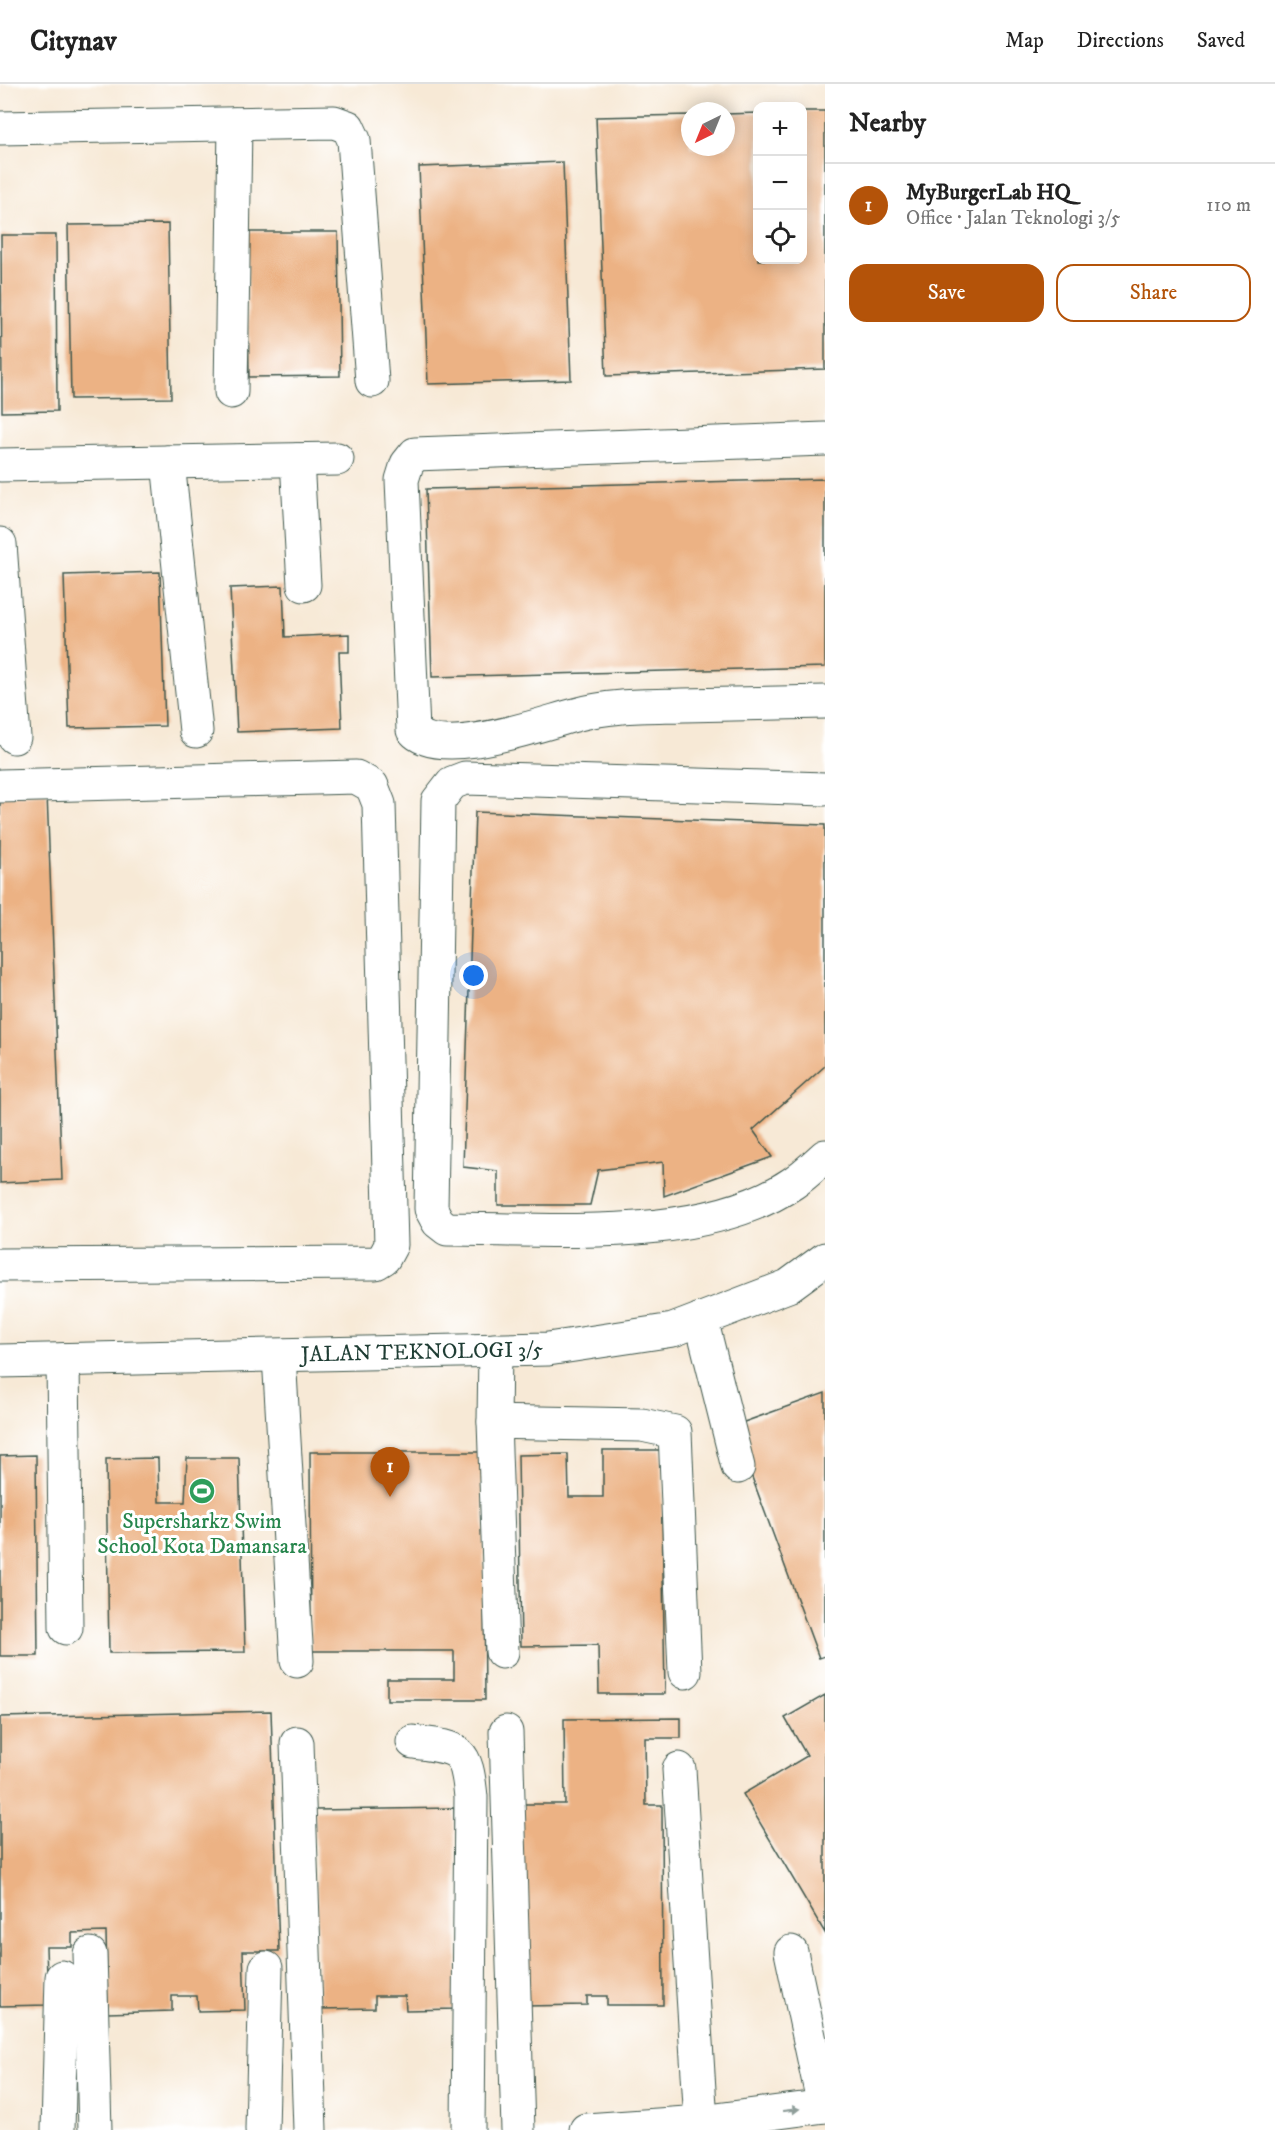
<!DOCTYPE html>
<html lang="en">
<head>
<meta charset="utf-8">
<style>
  body { margin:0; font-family:"IM FELL DW Pica",serif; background:#f2f2f2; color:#222 }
  .controls { position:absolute; right:18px; top:18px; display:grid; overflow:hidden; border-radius:12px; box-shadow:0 3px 15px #0003 }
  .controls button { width:54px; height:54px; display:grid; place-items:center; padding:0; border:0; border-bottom:2px solid #e0e0e0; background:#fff; color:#222; font:30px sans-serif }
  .compass { position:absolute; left:681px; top:18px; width:54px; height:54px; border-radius:50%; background:#fff; box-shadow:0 3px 15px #0003; rotate:223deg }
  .you { position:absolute; left:474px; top:892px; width:21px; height:21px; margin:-15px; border:4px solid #fff; border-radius:50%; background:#1a73e8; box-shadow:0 0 0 9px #1a73e833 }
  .badge { display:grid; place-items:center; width:39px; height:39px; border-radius:50%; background:#b45309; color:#fff; font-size:20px; font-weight:700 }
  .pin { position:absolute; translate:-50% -50px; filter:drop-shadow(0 2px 3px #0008) }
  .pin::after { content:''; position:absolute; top:32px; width:21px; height:18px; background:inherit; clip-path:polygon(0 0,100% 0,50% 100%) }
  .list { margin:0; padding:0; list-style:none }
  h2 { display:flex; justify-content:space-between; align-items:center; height:78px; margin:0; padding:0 24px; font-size:26px }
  h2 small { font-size:20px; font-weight:400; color:#767676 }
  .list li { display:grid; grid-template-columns:39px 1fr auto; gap:18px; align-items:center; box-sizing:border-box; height:84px; padding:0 24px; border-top:2px solid #e0e0e0 }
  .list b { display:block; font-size:22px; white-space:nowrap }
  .list p { margin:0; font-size:20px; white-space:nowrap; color:#767676 }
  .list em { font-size:20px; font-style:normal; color:#767676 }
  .actions { display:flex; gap:12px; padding:18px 24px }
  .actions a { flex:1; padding:14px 0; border:2px solid #b45309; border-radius:18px; text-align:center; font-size:21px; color:#b45309 }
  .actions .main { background:#b45309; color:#fff }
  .icon { flex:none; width:33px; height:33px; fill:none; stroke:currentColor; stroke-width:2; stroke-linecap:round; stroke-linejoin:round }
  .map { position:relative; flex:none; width:825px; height:2046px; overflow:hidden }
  header { display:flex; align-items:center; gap:36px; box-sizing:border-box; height:84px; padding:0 30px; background:#fff; border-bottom:2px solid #e0e0e0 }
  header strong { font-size:28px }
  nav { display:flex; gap:33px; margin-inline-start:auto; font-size:21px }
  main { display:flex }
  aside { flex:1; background:#fff }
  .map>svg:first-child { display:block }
  .building { fill:#ecb284 }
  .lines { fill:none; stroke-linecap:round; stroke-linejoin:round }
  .minor-casing { stroke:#3f574c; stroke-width:35 }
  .minor { stroke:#fff; stroke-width:33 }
  .oneway { fill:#8f9e9a }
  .labels { text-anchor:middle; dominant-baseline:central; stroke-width:6; stroke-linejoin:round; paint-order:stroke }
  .street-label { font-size:22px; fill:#1f3d34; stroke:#fff }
  .leisure-label { font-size:22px; fill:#27864d; stroke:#fff }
</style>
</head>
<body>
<header>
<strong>Citynav</strong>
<nav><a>Map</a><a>Directions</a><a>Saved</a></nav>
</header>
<main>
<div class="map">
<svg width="825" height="2046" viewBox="0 0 825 2046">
  <rect width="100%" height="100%" fill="#fff"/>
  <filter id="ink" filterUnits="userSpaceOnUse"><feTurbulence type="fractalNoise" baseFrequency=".0167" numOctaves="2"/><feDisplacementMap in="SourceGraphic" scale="12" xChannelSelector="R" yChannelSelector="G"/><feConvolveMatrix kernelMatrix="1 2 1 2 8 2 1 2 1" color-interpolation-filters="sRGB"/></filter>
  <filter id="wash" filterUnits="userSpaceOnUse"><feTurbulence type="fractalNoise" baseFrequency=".008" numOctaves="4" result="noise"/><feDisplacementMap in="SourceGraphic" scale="24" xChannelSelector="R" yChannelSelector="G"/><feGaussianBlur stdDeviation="1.35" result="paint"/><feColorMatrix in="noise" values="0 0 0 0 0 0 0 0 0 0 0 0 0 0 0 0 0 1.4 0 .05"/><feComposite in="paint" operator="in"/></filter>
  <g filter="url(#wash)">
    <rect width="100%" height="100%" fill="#f7e9d6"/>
    <g id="blocks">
      <g class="building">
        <path d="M802 27H825V285L606 292 596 33 690 31V63H726V30L758 29V176H802Z"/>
        <path d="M563 78 571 296 428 300 419 83Z"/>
        <path d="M168 140 171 314 71 315 68 141Z"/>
        <path d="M247 148H338L340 292 249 293Z"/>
        <path d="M1 151H56L57 327 2 328Z"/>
        <path d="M825 395V583L432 593 426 405Z"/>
        <path d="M160 488 165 642 69 644 64 491Z"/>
        <path d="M283 502 285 553 349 550V568H339L342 644 237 648 230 504Z"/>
        <path d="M47 710 62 1096 0 1099V712Z"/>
        <path d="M475 728 825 741V982L753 1046 772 1073 664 1112 663 1078 598 1086 590 1121H498V1087L463 1083Z"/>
        <path d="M825 1309V1572L819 1574 733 1342Z"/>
        <path d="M603 1366H661L665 1610H599L598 1561 521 1562 518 1371 568 1370 569 1413H603Z"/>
        <path d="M310 1368H483L485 1616H387V1595H454V1567H311Z"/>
        <path d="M36 1371 38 1572H0V1372Z"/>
        <path d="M158 1374 159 1418H185L187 1374H239L245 1568 109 1569 106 1375Z"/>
        <path d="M825 1611V1849L743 1710 807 1672 785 1634Z"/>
        <path d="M271 1627 279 1867H243L245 1926 198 1927 197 1912H172V1927L108 1929 106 1848 72 1849V1863H46L48 1921 0 1922V1633Z"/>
        <path d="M681 1634V1654H645L646 1721H662L663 1921H607V1912H587V1921L523 1922 521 1720H565L564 1635Z"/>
        <path d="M454 1724 458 1925 406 1926 405 1912H375V1924L319 1925 315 1726Z"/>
      </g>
    </g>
  </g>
  <g filter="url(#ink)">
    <use href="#blocks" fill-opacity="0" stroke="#3f574c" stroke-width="1.5"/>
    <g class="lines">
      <defs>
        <g id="minor">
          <path d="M0 44 334 38 348 43 354 56 372 297"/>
          <path d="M231 308 235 40"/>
          <path d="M825 355 415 370 407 380 402 396 413 646C439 677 540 640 575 631 610 621 646 622 683 621 731 620 778 619 825 618"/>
          <path d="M297 376 304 501"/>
          <path d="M168 378 196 647"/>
          <path d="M0 381 337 375"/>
          <path d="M0 460 14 653"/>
          <path d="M0 702 356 693 372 702 379 720 391 1161 384 1174 376 1179 0 1181"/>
          <path d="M825 705 465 694 452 699 438 717 431 1125 438 1138 447 1145C551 1145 704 1160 793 1099 805 1091 815 1081 825 1072"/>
          <path d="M701 1235 738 1383"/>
          <path d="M279 1272 297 1577"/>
          <path d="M63 1276 66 1544"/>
          <path id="s1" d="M0 1277 548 1265 673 1246 788 1202 825 1175"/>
          <path d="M494 1338 495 1266"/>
          <path d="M502 1568 494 1338 642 1341 675 1348 685 1588"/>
          <path d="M506 1648 518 2046"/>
          <path d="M413 1658C460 1664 466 1663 471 1713L468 2046"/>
          <path d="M297 1659 310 2046"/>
          <path d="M679 1685 701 2038"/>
          <path d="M791 1868 824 2022"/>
          <path d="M90 1870 95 2046"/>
          <path d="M58 2046 62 1893"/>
          <path d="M262 2046 266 1884"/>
          <path d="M586 2046 701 2038 825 2022"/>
        </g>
      </defs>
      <use href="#minor" class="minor-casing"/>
      <use href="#minor" class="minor"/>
    </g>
    <defs><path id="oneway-solid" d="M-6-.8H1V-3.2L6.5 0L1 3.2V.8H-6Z" transform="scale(1.5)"/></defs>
    <use class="oneway" href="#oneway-solid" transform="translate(791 2026) rotate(-7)"/>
  </g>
  <defs>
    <symbol id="stadium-disc" viewBox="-11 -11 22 22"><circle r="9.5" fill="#2e9e5b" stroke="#fff"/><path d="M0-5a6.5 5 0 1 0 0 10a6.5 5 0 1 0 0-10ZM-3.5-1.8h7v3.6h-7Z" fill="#fff"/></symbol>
  </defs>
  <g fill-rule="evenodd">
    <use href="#stadium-disc" x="187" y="1392" width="30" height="30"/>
  </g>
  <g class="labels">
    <g class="street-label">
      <text stroke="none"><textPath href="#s1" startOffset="422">JALAN TEKNOLOGI 3/5</textPath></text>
    </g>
    <g class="leisure-label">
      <text x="202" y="1437">Supersharkz Swim<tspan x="202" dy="25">School Kota Damansara</tspan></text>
    </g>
  </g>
</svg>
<div class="controls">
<button>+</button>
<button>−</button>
<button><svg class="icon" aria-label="locate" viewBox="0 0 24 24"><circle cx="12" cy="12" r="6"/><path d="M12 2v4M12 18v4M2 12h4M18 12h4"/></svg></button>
</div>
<svg class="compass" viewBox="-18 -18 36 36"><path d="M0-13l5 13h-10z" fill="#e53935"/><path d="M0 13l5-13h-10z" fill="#767676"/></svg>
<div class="you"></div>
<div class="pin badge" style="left:390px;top:1413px">1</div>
</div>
<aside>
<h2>Nearby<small></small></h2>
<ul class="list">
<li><span class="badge">1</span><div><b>MyBurgerLab HQ</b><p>Office · Jalan Teknologi 3/5</p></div><em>110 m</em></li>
</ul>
<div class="actions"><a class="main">Save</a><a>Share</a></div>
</aside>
</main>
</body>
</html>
